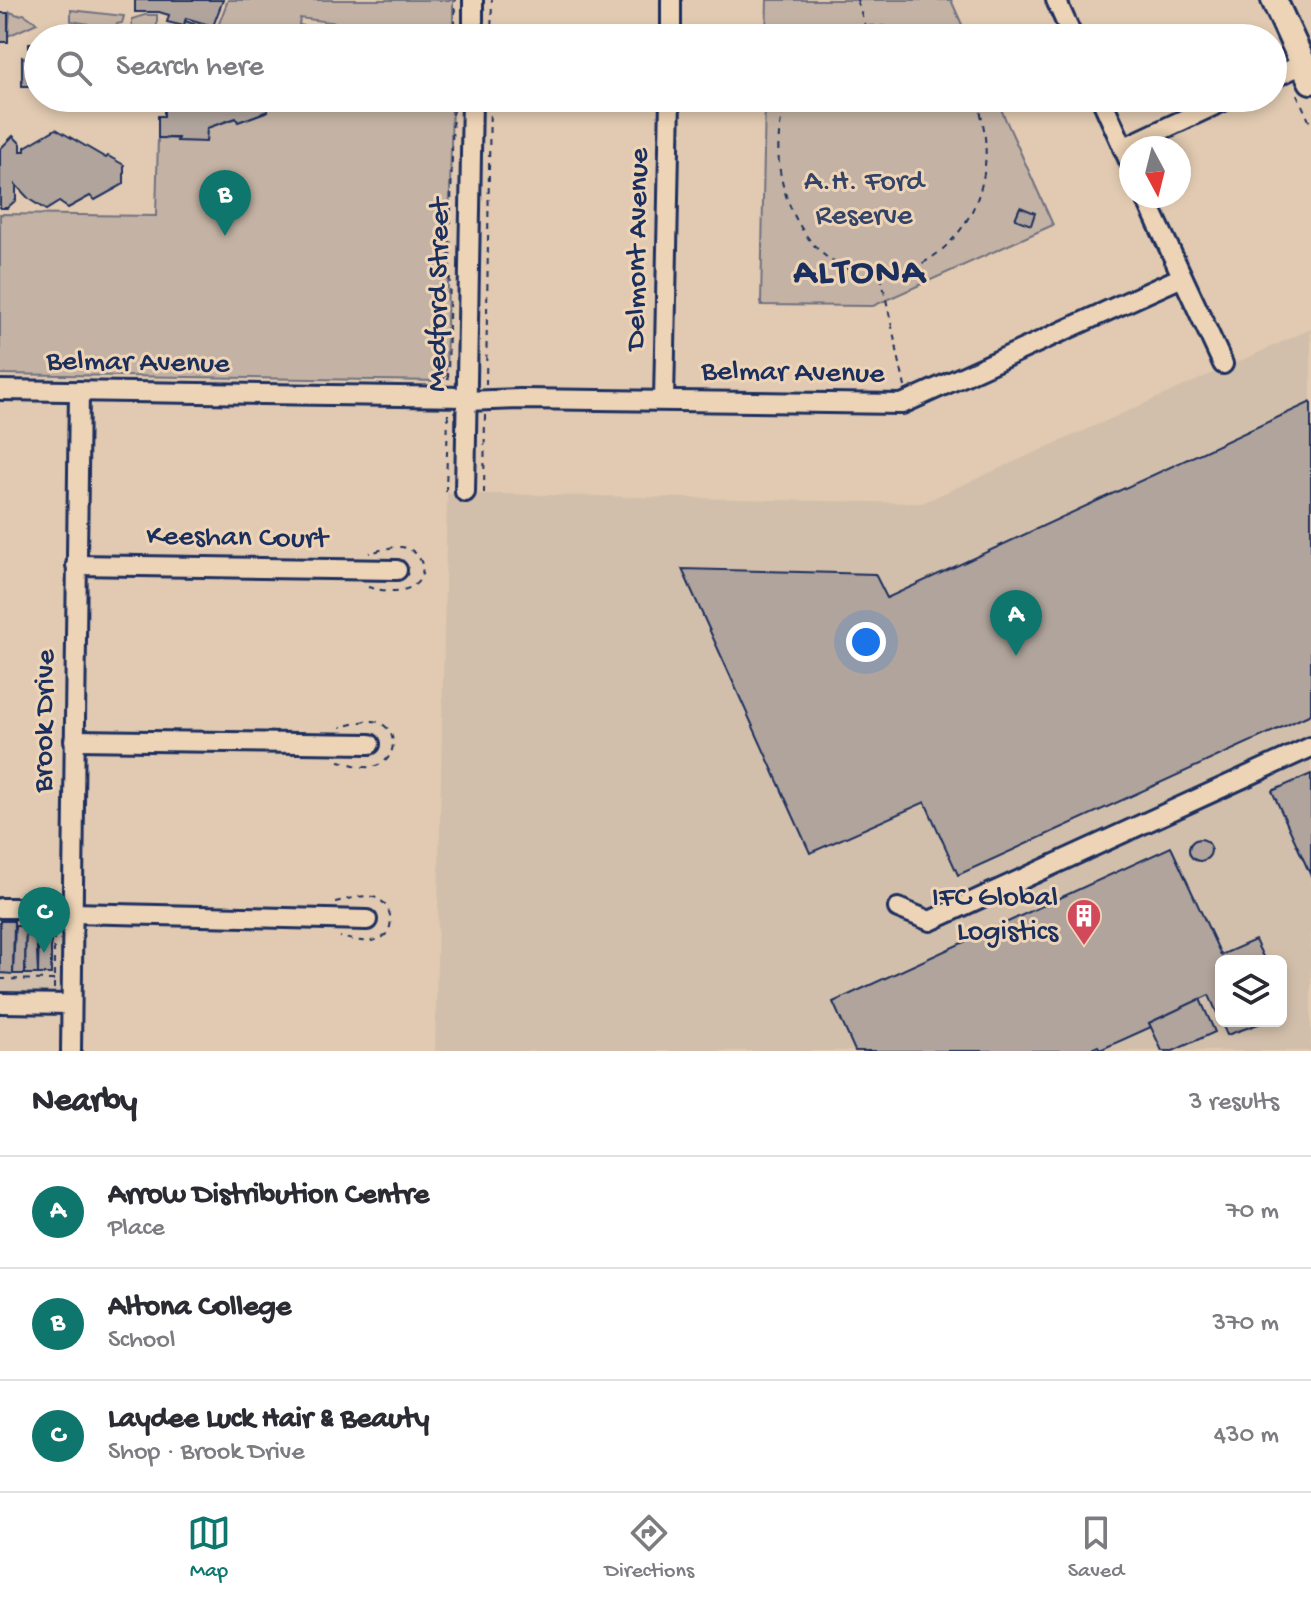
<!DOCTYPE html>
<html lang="en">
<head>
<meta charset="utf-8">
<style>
  body { margin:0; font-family:"Gochi Hand",sans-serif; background:#f2f2f3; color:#2b2b33 }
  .controls { position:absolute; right:24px; bottom:24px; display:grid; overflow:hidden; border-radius:12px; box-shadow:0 4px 12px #0003 }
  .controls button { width:72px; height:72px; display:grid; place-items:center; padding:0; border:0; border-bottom:2px solid #e1e1e2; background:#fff; color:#2b2b33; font:40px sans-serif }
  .compass { position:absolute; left:1119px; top:136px; width:72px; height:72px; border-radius:50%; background:#fff; box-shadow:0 4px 12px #0003; rotate:173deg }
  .you { position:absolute; left:866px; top:642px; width:28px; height:28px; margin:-20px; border:6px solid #fff; border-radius:50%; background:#1a73e8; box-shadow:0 0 0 12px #1a73e833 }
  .badge { display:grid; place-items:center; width:52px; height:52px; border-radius:50%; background:#0f766e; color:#fff; font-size:26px; font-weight:700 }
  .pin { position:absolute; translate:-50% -66px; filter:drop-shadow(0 2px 4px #0008) }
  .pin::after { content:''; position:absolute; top:42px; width:28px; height:24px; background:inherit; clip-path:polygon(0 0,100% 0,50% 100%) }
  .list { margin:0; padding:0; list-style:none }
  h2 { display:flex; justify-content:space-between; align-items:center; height:104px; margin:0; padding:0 32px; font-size:34px }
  h2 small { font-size:26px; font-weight:400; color:#7c7c81 }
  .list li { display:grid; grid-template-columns:52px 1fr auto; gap:24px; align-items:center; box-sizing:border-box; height:112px; padding:0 32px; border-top:2px solid #e1e1e2 }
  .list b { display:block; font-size:30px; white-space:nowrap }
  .list p { margin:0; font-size:26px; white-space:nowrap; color:#7c7c81 }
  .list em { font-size:26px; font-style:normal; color:#7c7c81 }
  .icon { flex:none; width:44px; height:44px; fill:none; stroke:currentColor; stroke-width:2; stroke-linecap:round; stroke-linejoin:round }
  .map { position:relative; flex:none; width:1311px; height:1051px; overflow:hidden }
  .search { position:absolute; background:#fff; box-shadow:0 4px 12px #0003; left:24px; right:24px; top:24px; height:88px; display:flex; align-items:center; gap:20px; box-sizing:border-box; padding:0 28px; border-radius:44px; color:#7c7c81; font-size:30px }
  .sheet { height:440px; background:#fff }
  nav { display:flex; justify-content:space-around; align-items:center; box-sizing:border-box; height:112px; border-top:2px solid #e1e1e2; background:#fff; font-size:22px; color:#7c7c81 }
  nav a { display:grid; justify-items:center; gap:4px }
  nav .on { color:#0f766e }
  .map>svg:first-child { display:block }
  .built { fill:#d2bfab; fill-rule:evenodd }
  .green { fill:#c4b3a4; stroke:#707181; stroke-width:2 }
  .building { fill:#b0a49c; stroke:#1b2f5e; stroke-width:2 }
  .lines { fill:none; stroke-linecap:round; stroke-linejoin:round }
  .minor-casing { stroke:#1b2f5e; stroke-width:24 }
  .major-casing { stroke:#1b2f5e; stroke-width:30 }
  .path { stroke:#1b2f5e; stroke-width:2; stroke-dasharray:6 6; stroke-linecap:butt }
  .minor { stroke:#eed4b6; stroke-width:18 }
  .major { stroke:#eed4b6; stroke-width:24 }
  .labels { text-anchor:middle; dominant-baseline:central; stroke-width:6; stroke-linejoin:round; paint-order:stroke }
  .park-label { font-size:30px; fill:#344368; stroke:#eed4b6 }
  .street-label { font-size:30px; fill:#1b2f5e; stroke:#eed4b6 }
  .poi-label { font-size:30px; fill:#1b2f5e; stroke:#eed4b6; text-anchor:end }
  .district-label { font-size:38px; font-weight:bold; letter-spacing:2px; fill:#1b2f5e; stroke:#eed4b6 }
</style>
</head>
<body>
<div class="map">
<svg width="1311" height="1051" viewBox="0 0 1311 1051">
  <rect width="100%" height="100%" fill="#e1cab1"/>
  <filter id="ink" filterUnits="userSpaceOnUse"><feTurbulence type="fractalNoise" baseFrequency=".0125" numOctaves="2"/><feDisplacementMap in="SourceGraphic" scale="16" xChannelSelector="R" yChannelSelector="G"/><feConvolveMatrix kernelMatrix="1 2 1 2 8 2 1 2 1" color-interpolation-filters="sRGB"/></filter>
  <g filter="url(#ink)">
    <g class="built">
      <path d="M1311 329V1051H435L447 493 922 503ZM1221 961H1281V1021H1221Z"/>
      <path d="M0 912H66L64 988 61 992 52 995H0Z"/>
    </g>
    <g class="green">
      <path d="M228 0H453V27L361 26 300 18 299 25 326 30 332 38H324L322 35 313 38H218L215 34Z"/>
      <path d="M767 0H951L968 38H766Z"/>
      <path d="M71 10 124 16 122 23 117 24 105 38H85L90 30 88 24 71 21Z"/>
      <path d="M10 12 18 15 24 14 37 23 8 36Z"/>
      <path d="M145 15H157V38H132V19Z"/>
      <path d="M285 98H452L446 376 441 381 0 374V214L156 216 158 138 206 141 207 128 236 118 238 122 268 111 267 106Z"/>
      <path d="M765 98H996L1053 225 873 306 761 305Z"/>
    </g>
    <g class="building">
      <path d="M135 0H223L213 26 186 18 184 26 167 22 169 15 159 12H135Z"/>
      <rect x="0" y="13" width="8" height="29"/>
      <path d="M185 21 206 28 218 38H210L184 26Z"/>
      <path d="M29 43H38V86H22V57L29 59Z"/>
      <path d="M164 98H285V100L267 106 268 111 238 122 236 118 207 128 206 142 177 141 178 138H158V116H164Z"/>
      <path d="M56 129 106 158 108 156 124 165V184L95 200 90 196 68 208 59 202 46 210 29 199 16 185V200L7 208H0V149L13 136 21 144V151H25V147Z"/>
      <path d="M1020 207 1035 213 1031 225 1015 219Z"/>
      <path d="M1311 402V714L958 875 925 802 810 853 682 569 875 574 887 598Z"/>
      <path d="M1311 774V876L1272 791Z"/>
      <circle cx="1200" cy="850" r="11"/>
      <path d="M1171 847 1221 955 1255 940 1265 961H1221V1021H1267L1227 1035 1209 995 1149 1023 1151 1027 1100 1050 1098 1046 1087 1051H855L833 1002Z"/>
      <path d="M0 921H14L13 974 0 973Z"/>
      <path d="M15 926H26L25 974H13Z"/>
      <path d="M26 926H36L38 974H25Z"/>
      <path d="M39 931H51V974H38Z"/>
      <path d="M1200 999 1215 1032 1173 1051H1162L1149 1023Z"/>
    </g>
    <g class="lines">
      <defs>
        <g id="minor">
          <path d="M1056 0 1073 38"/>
          <path d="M473 38V0"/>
          <path d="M671 38V0"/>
          <path d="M1273 78 1303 64"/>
          <path d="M1101 98 1131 165"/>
          <path d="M1123 148 1230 98"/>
          <path d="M1145 196 1223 364"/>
          <path d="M0 390 467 397"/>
          <path d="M664 400 670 98"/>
          <path d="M466 401 520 399 902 404 1182 277"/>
          <path d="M465 492 472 98"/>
          <path d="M76 565 397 570"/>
          <path d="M74 740 370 744"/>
          <path d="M0 908H72"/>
          <path d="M898 908 930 921 1311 747"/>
          <path d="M72 913 367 920"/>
          <path d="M0 1003 71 1004"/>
          <path d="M71 1051 79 391"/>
        </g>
        <path id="major" d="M1274 0 1311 81"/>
      </defs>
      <use href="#minor" class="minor-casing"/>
      <use href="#major" class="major-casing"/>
      <g class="path">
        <path d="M857 0 865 25"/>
        <path d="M454 38 455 0"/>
        <path d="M491 38 492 0"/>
        <path d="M835 38C867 19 889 25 922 38"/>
        <path d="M1297 94 1311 125"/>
        <path d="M787 98C775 133 775 171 790 206 850 350 1029 246 976 98"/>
        <path d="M1245 106 1263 98"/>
        <path d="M1123 179 1129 191"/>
        <path d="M881 276 905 387"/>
        <path d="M448 379 453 98"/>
        <path d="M486 385 490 98"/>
        <path d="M446 492 448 413"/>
        <path d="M484 493 485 415"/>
        <path d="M368 587C435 606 433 550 401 547 391 546 379 551 369 553"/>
        <path d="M339 761C349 763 360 768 370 767 399 765 401 725 373 721 363 720 351 725 341 727"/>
        <path d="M335 902C347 900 361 894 373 897 389 900 398 926 383 937 370 945 353 940 340 937"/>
        <path d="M0 979 54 980"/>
        <path d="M54 989V924"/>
      </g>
      <use href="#minor" class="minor"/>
      <use href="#major" class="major"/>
    </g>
  </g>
  <defs>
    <symbol id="building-pin" viewBox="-11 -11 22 30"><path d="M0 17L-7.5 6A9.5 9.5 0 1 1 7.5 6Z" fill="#d1495b" stroke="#eed4b6"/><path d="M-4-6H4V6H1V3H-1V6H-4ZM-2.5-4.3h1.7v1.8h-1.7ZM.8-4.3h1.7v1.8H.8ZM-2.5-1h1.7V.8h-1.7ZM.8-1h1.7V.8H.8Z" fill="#fff"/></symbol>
  </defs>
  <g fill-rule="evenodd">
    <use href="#building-pin" x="1064" y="896" width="40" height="54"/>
  </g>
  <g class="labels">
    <g class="park-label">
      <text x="864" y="183">A.H. Ford<tspan x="864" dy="34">Reserve</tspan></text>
    </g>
    <g class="street-label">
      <text transform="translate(639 249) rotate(-89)">Delmont Avenue</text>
      <text transform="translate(440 295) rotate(-89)">Medford Street</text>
      <text transform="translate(138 364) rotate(1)">Belmar Avenue</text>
      <text transform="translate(793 374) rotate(1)">Belmar Avenue</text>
      <text transform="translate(237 539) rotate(1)">Keeshan Court</text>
      <text transform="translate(46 721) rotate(-89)">Brook Drive</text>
    </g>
    <g class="poi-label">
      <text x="1058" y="899">IFC Global<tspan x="1058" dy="34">Logistics</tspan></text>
    </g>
    <g class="district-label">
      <text x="860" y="274">ALTONA</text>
    </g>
  </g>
</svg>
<div class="controls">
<button><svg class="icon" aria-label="layers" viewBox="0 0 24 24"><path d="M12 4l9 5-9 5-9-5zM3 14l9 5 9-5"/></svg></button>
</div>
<svg class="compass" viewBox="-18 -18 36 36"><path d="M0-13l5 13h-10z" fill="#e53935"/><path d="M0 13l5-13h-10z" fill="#7c7c81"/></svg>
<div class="you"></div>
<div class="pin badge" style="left:1016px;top:656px">A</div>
<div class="pin badge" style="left:225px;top:236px">B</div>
<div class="pin badge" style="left:44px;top:953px">C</div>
<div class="search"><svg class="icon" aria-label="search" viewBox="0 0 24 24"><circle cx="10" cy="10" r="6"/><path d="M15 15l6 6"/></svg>Search here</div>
</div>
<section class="sheet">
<h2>Nearby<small>3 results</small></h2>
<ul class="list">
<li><span class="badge">A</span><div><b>Arrow Distribution Centre</b><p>Place</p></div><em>70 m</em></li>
<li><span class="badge">B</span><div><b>Altona College</b><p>School</p></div><em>370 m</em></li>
<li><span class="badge">C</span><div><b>Laydee Luck Hair &amp; Beauty</b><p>Shop · Brook Drive</p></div><em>430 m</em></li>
</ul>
</section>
<nav>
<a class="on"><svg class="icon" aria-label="map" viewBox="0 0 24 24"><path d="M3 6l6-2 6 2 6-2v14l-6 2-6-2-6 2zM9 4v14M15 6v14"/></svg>Map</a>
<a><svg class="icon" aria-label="directions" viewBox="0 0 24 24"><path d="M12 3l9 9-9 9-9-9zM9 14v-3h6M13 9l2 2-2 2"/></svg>Directions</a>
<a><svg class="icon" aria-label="saved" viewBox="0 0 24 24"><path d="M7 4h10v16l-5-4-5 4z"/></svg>Saved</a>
</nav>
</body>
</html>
